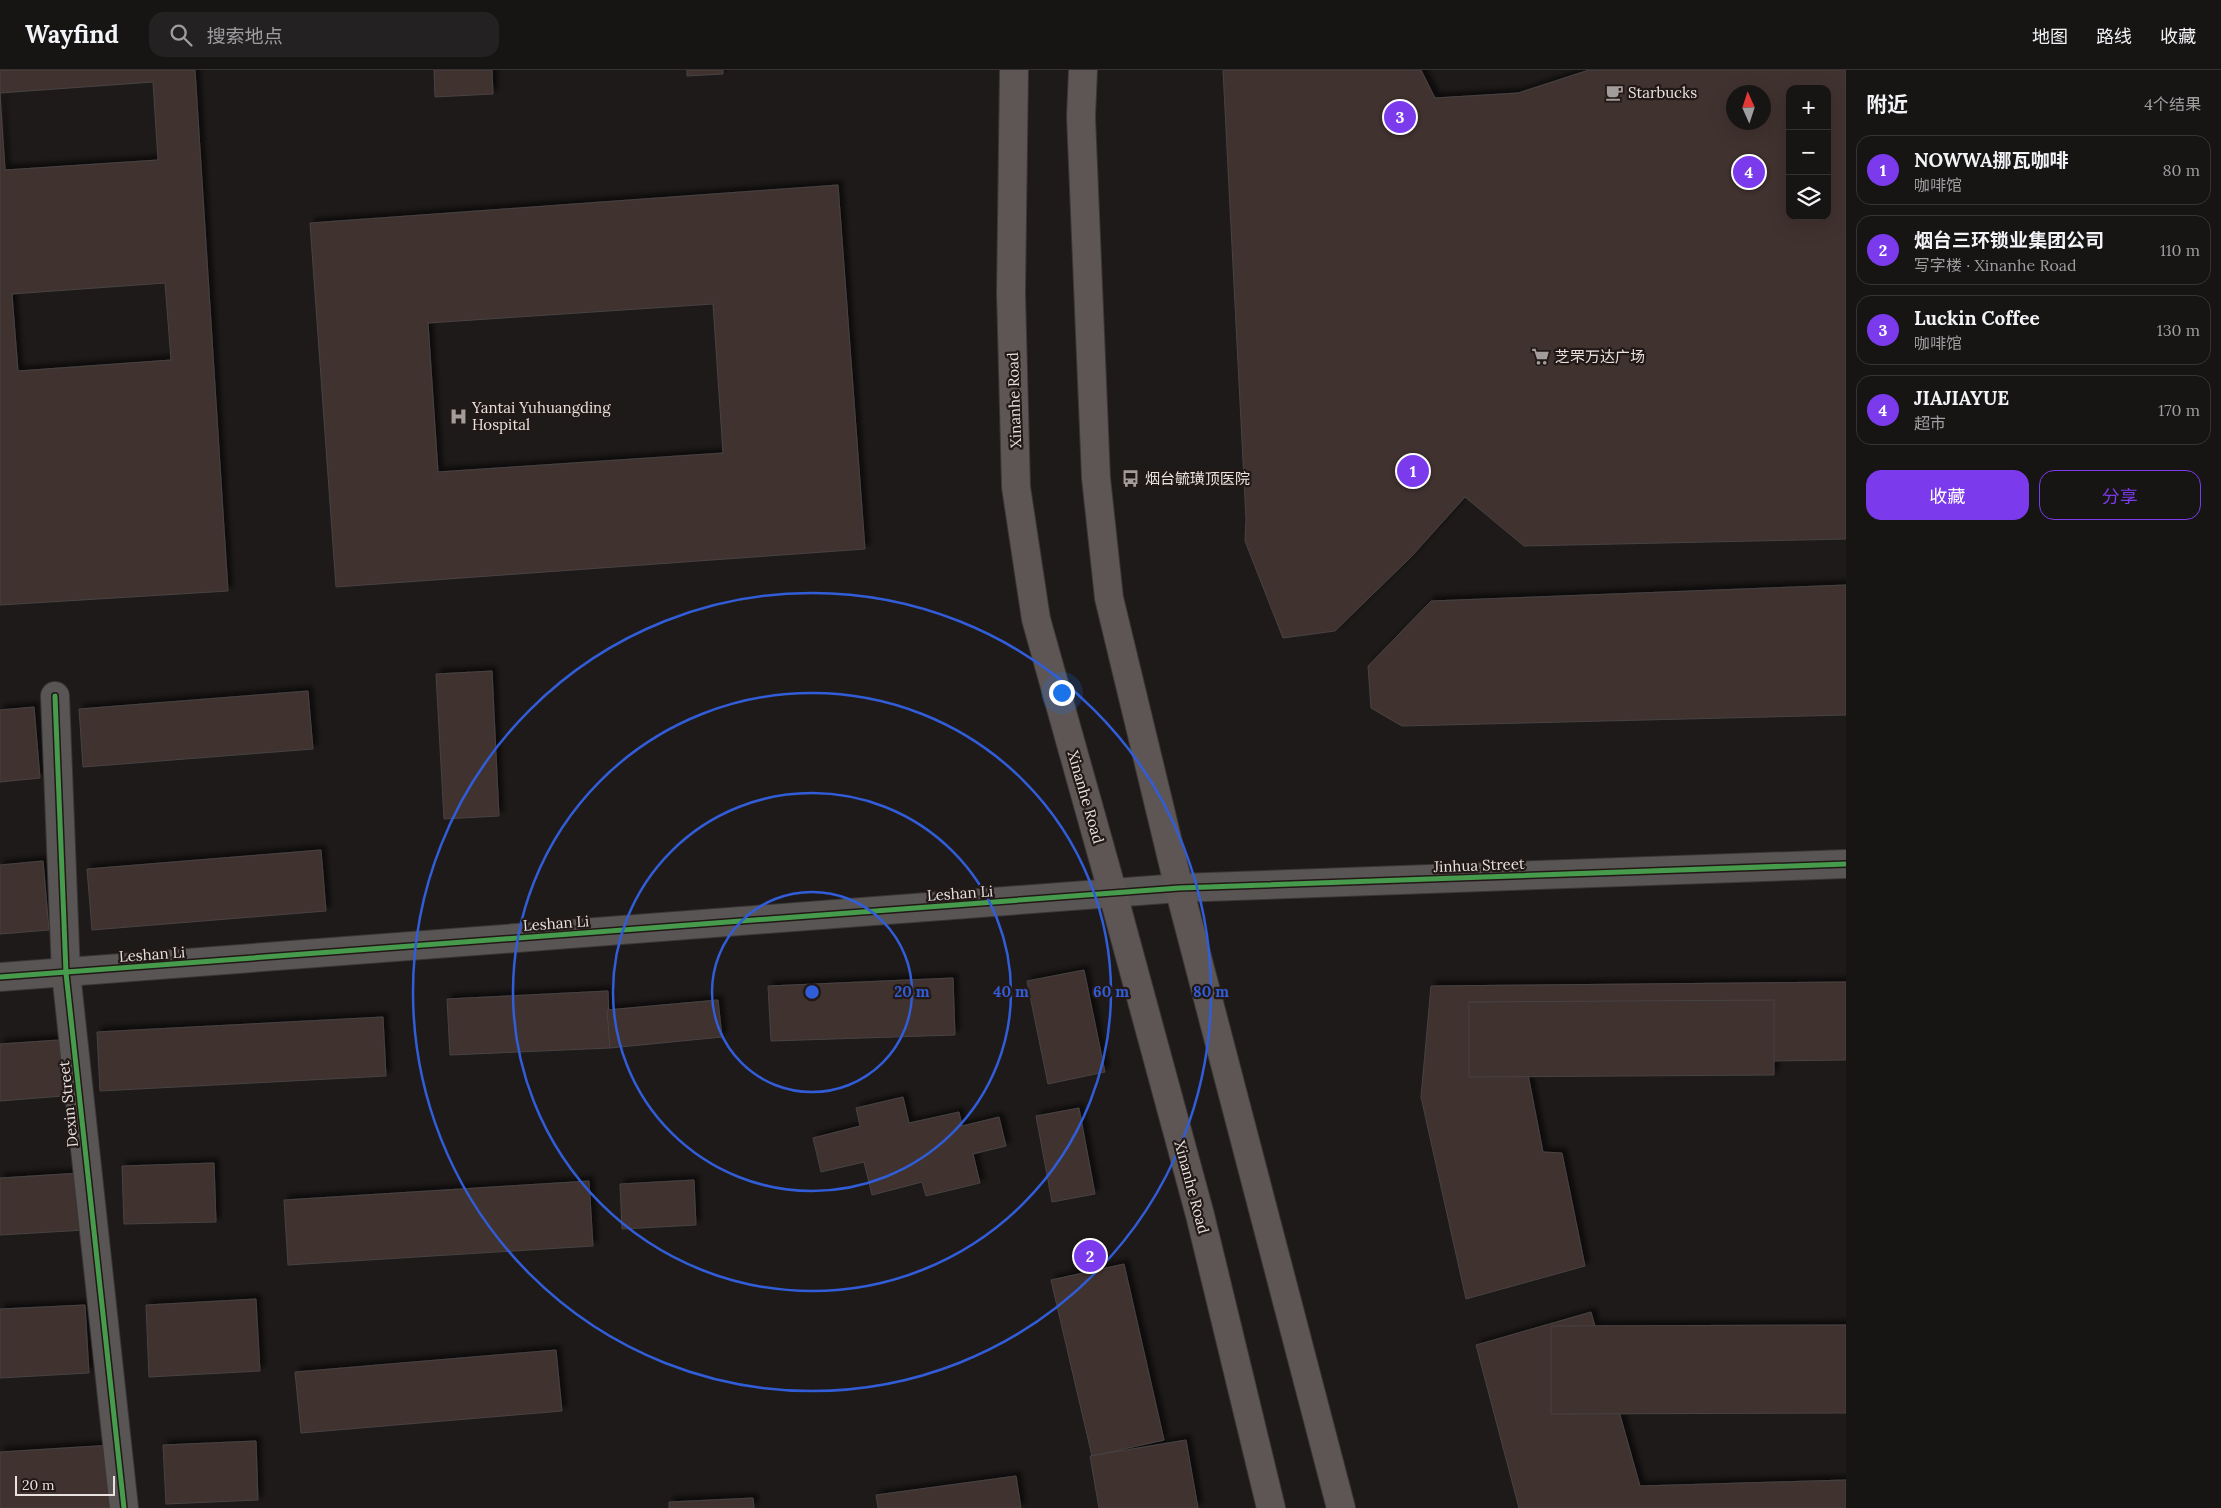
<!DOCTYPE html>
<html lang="zh">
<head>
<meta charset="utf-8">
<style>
  body { margin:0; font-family:Lora,"Noto Sans SC",serif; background:#242122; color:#f1f3f6 }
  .controls { position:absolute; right:15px; top:15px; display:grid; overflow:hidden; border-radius:10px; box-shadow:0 5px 20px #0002 }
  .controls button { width:45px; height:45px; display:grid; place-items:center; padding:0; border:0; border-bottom:1px solid #363334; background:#171414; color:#f1f3f6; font:25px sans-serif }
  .compass { position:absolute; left:1726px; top:15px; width:45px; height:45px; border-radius:50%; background:#171414; box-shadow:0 5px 20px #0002; rotate:357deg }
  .scale { position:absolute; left:15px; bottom:12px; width:100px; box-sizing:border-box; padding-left:5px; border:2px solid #e8e2e0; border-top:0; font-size:14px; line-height:18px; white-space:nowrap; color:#e8e2e0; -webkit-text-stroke:4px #221917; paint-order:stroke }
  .you { position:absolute; left:1061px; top:622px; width:18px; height:18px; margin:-12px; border:4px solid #fff; border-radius:50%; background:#1a73e8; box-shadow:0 0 0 8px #1a73e833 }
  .badge { display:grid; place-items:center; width:32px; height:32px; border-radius:50%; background:#7c3aed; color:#fff; font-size:16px; font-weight:700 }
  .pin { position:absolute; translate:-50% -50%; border:2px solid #fff; box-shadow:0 1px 5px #0006 }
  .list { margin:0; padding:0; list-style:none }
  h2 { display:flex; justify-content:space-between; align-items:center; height:65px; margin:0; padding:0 20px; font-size:21px }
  h2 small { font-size:16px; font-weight:400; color:#9e9ea0 }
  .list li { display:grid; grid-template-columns:32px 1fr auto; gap:15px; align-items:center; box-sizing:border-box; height:70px; margin:0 10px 10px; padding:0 10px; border:1px solid #363334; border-radius:15px }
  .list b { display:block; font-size:19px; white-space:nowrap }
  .list p { margin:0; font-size:16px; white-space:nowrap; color:#9e9ea0 }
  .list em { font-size:16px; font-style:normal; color:#9e9ea0 }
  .actions { display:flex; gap:10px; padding:15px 20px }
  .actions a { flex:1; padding:11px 0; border:1px solid #7c3aed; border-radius:15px; text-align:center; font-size:18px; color:#7c3aed }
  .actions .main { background:#7c3aed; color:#fff }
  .icon { flex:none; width:28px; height:28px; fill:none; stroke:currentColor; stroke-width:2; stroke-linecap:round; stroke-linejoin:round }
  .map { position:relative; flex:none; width:1846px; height:1438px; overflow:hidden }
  header { display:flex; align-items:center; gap:30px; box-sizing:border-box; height:70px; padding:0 25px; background:#171414; border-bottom:1px solid #363334 }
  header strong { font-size:24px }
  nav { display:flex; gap:28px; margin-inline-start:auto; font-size:18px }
  .search { width:350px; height:45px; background:#242122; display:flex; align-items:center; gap:12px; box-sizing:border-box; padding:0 18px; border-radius:15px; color:#9e9ea0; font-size:19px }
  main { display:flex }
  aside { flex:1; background:#171414 }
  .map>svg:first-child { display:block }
  .building { fill:#41312f; stroke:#484343; fill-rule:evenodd; filter:url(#shadow) }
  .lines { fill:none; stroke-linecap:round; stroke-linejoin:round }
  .minor-casing { stroke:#393635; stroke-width:30 }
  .major-casing { stroke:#393635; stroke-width:30 }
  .minor { stroke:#595555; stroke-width:28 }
  .major { stroke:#5e5654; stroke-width:28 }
  .cycleway-casing { stroke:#221917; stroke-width:8 }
  .cycleway { stroke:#469c4c; stroke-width:5 }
  .ring { fill:none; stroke:#315dd9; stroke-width:2.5 }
  .labels { text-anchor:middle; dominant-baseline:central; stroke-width:4.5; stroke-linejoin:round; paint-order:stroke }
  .poi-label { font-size:15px; fill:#e8e2e0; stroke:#221917; text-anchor:start }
  .street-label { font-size:15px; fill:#e8e2e0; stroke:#221917 }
  .centre { fill:#315dd9; stroke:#221917; stroke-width:2.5 }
  .ring-label { font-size:15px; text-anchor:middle; font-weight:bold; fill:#315dd9; stroke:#221917; stroke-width:4.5; stroke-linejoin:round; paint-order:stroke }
</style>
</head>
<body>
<header>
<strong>Wayfind</strong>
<div class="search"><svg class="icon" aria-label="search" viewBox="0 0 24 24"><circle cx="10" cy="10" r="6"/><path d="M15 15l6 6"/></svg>搜索地点</div>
<nav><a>地图</a><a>路线</a><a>收藏</a></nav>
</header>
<main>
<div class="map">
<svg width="1846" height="1438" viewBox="0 0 1846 1438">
  <defs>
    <filter id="shadow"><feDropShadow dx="4.5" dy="-4.5" stdDeviation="2.5" flood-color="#0009"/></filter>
  </defs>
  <rect width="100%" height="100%" fill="#1f1a1a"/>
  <g class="building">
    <path d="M0 0H195L228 521 0 535ZM153 12 158 90 5 100 0 23ZM165 213 171 290 18 301 12 224Z"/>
    <path d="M434 0H492L493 24 435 27Z"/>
    <path d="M687 0H723V4L687 6Z"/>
    <path d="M1223 0H1421L1435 28 1518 23 1589 0H1846V469L1524 476 1465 427 1412 486 1335 561 1283 568 1245 471 1246 449ZM1790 19H1827V146H1790ZM1734 22H1764V52H1734Z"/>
    <path d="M838 115 865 479 336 517 310 153ZM713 234 723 383 438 402 428 253Z"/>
    <path d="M1846 515V645L1402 656 1371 638 1368 596 1431 531Z"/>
    <path d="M492 601 499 746 444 749 436 604Z"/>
    <path d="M308 621 313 679 83 697 79 639Z"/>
    <path d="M34 637 40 708 0 712V640Z"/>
    <path d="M321 780 326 841 92 860 87 799Z"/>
    <path d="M43 791 49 860 0 864V795Z"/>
    <path d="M1084 900 1105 1002 1048 1014 1027 911Z"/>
    <path d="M953 908 955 965 771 971 768 916Z"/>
    <path d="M1846 912V990L1526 994 1543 1082 1562 1083 1585 1196 1466 1229 1421 1027 1431 916Z"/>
    <path d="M608 921 610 978 450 985 447 929Z"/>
    <path d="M718 930 722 967 610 978 607 940Z"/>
    <path d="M1774 930V1005L1469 1007V932Z"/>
    <path d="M383 947 386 1006 100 1021 97 962Z"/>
    <path d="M59 970 63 1026 0 1031V974Z"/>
    <path d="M903 1027 909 1053 959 1042 962 1056 999 1047 1006 1076 973 1084 980 1113 926 1126 922 1112 872 1125 864 1092 821 1102 813 1068 860 1056 856 1038Z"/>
    <path d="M1079 1038 1095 1124 1052 1132 1036 1046Z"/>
    <path d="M214 1093 216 1152 124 1154 122 1096Z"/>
    <path d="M81 1103 85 1160 0 1165V1108Z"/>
    <path d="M694 1110 696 1155 622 1159 620 1114Z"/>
    <path d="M589 1111 593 1176 288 1195 284 1130Z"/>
    <path d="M1124 1194 1164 1370 1092 1386 1051 1210Z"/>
    <path d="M256 1229 260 1301 149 1307 146 1235Z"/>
    <path d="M85 1235 89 1303 0 1308V1239Z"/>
    <path d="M1591 1242 1640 1416 1846 1410V1438H1519L1476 1275Z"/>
    <path d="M1846 1255V1343L1551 1344V1256Z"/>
    <path d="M556 1280 562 1341 301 1363 295 1302Z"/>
    <path d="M1186 1370 1198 1438H1099L1090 1386Z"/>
    <path d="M256 1371 258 1430 166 1434 163 1375Z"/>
    <path d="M113 1375 117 1438H0V1382Z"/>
    <path d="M1016 1406 1021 1438H878L876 1425Z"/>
    <path d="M753 1428 754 1438H669V1432Z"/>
  </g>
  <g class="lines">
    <defs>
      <g id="minor">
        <path d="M55 626 66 903 124 1438"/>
        <path d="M0 907 1179 818 1846 794"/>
      </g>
      <g id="major">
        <path d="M1014 0 1011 223 1016 417 1036 549 1113 824 1200 1145 1271 1438"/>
        <path d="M1083 0 1081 47 1096 408 1109 528 1179 818 1341 1438"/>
      </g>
    </defs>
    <use href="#minor" class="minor-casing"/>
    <use href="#major" class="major-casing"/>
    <use href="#minor" class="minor"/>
    <use href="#major" class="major"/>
    <defs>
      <g id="cycleway">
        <path d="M55 626 66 903 124 1438"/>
        <path d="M0 907 1179 818 1846 794"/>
      </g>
    </defs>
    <use href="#cycleway" class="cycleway-casing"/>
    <use href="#cycleway" class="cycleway"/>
  </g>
  <g class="ring">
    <circle cx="812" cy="922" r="100"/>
    <circle cx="812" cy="922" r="199"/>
    <circle cx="812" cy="922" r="299"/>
    <circle cx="812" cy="922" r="399"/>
  </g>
  <defs>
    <symbol id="cafe-bare" viewBox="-9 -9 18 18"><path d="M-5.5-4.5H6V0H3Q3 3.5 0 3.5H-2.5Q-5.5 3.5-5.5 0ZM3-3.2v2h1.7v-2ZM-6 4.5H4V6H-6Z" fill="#a29c9b" stroke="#221917" stroke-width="2.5" paint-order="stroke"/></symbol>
    <symbol id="supermarket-bare" viewBox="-9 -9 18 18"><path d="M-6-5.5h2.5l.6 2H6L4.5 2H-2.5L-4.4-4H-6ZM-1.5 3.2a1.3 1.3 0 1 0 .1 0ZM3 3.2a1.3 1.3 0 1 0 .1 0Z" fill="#a29c9b" stroke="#221917" stroke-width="2.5" paint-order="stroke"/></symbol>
    <symbol id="hospital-bare" viewBox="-9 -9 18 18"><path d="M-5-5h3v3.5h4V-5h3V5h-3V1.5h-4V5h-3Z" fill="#a29c9b" stroke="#221917" stroke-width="2.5" paint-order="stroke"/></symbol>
    <symbol id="bus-bare" viewBox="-9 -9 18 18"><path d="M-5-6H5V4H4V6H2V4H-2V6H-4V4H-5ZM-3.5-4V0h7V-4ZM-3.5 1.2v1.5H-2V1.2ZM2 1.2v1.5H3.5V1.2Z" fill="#a29c9b" stroke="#221917" stroke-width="2.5" paint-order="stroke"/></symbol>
  </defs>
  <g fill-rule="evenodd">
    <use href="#cafe-bare" x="1602" y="10" width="25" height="25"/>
    <use href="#supermarket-bare" x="1528" y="274" width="25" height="25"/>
    <use href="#hospital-bare" x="446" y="334" width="25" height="25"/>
    <use href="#bus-bare" x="1118" y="396" width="25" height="25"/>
  </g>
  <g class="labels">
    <g class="poi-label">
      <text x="1628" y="22">Starbucks</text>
      <text x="1555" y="286">芝罘万达广场</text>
      <text x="472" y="337">Yantai Yuhuangding<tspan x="472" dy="17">Hospital</tspan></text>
      <text x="1145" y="408">烟台毓璜顶医院</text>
    </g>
    <g class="street-label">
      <text transform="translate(1014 330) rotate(-92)">Xinanhe Road</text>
      <text transform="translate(1086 727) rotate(74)">Xinanhe Road</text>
      <text transform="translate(1479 795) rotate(-2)">Jinhua Street</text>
      <text transform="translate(960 823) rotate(-4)">Leshan Li</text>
      <text transform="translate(556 853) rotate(-4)">Leshan Li</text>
      <text transform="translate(152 884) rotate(-4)">Leshan Li</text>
      <text transform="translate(68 1034) rotate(-96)">Dexin Street</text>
      <text transform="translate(1192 1117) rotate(75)">Xinanhe Road</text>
    </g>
  </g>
  <circle cx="812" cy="922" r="8" class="centre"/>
  <g class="ring-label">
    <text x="912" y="927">20 m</text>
    <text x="1011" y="927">40 m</text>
    <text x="1111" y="927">60 m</text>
    <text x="1211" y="927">80 m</text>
  </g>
</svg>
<div class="controls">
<button>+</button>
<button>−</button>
<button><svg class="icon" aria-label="layers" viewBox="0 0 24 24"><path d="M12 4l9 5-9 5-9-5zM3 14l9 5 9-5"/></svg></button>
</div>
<svg class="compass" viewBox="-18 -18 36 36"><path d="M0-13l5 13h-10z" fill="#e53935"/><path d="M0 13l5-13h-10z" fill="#9e9ea0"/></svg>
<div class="scale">20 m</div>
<div class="you"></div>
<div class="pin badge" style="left:1413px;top:401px">1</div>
<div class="pin badge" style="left:1090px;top:1186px">2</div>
<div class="pin badge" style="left:1400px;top:47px">3</div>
<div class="pin badge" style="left:1749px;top:102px">4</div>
</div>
<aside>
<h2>附近<small>4个结果</small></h2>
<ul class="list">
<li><span class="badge">1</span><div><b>NOWWA挪瓦咖啡</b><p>咖啡馆</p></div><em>80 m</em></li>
<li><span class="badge">2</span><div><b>烟台三环锁业集团公司</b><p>写字楼 · Xinanhe Road</p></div><em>110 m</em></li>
<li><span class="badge">3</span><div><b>Luckin Coffee</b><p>咖啡馆</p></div><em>130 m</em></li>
<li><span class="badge">4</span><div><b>JIAJIAYUE</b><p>超市</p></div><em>170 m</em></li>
</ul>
<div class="actions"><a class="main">收藏</a><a>分享</a></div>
</aside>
</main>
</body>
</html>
